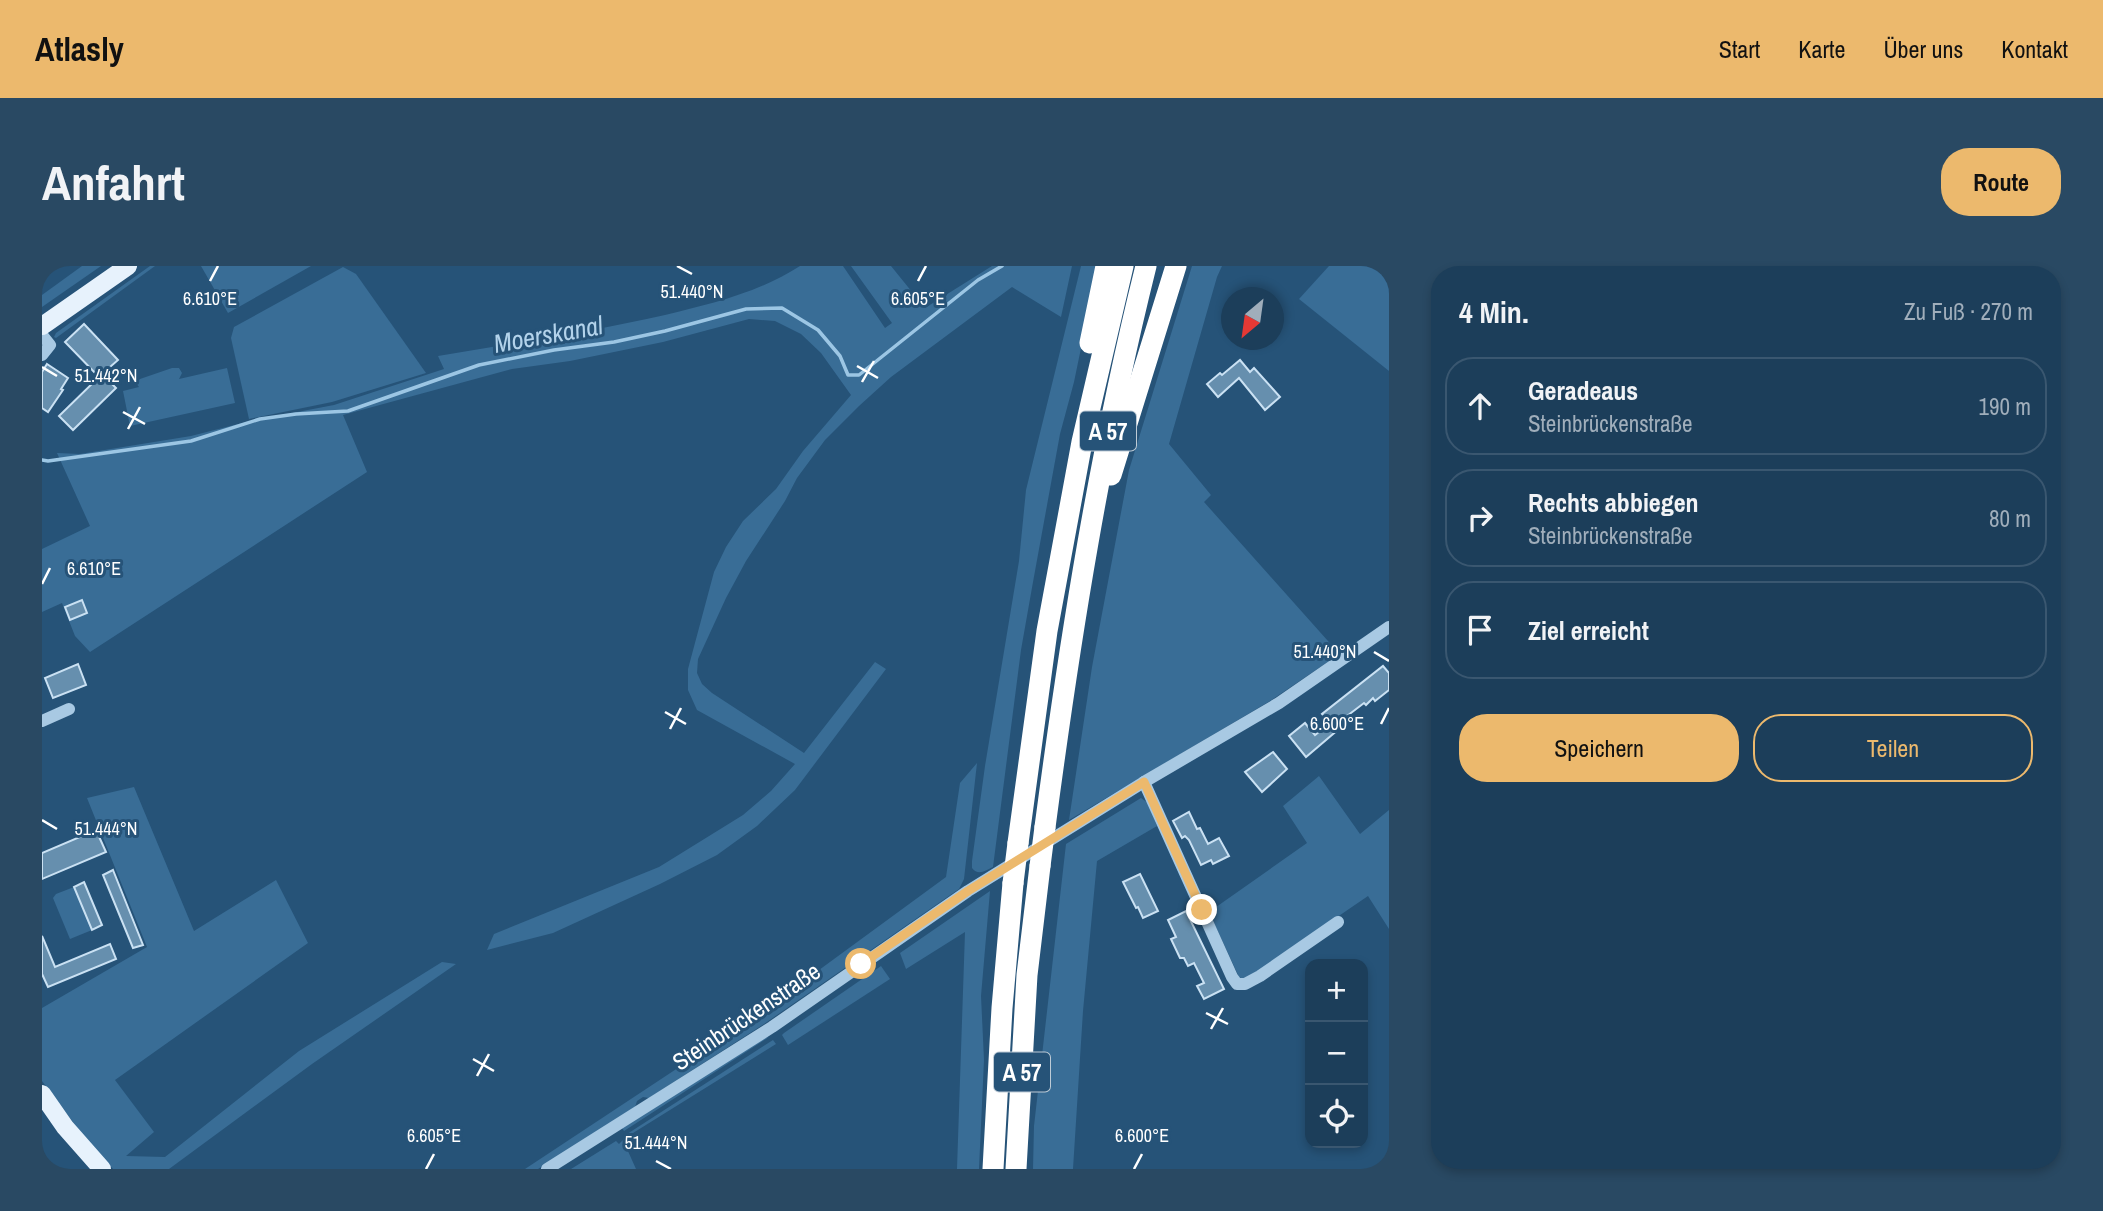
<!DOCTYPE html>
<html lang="de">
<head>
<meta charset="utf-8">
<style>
  body { margin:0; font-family:"Archivo Narrow",sans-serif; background:#294963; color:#f1f3f6 }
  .controls { position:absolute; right:21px; bottom:21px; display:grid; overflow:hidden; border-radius:14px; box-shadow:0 4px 10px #0003 }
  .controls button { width:63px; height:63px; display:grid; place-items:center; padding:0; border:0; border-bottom:2px solid #3a5770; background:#1c3e5a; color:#f1f3f6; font:35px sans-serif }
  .compass { position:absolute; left:1179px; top:21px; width:63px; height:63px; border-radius:50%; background:#1c3e5a; box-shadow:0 4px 10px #0003; rotate:209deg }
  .stop { position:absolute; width:21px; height:21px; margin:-16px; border:5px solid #ecb96d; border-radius:50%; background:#fff }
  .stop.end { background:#ecb96d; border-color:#fff; box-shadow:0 2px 7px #0008 }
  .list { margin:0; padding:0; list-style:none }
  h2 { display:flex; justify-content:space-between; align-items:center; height:91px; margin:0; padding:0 28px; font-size:30px }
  h2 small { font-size:23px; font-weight:400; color:#a0aebb }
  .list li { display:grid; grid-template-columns:46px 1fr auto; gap:21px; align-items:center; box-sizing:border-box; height:98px; margin:0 14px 14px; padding:0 14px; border:2px solid #3a5770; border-radius:28px }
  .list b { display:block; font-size:26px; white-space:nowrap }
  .list p { margin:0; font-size:23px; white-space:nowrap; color:#a0aebb }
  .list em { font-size:23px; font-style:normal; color:#a0aebb }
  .actions { display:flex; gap:14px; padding:21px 28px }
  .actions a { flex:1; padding:16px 0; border:2px solid #ecb96d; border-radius:28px; text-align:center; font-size:24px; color:#ecb96d }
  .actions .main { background:#ecb96d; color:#111 }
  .icon { flex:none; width:38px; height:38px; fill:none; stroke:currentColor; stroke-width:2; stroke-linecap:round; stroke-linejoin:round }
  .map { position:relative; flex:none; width:1347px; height:903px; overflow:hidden; border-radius:28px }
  header { display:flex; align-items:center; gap:42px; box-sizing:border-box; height:98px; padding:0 35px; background:#ecb96d; color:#111 }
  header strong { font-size:33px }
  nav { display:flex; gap:38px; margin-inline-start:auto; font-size:24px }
  .intro { display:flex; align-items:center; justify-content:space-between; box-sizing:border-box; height:168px; padding:0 42px }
  h1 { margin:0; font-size:49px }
  .button { padding:18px 32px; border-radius:28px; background:#ecb96d; color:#111; font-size:24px; font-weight:700 }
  main { display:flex; gap:42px; padding:0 42px }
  aside { flex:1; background:#1c3e5a; border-radius:28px; box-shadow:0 4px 10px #0003 }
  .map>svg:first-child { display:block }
  .green { fill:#396d96 }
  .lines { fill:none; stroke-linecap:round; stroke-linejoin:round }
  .stream { stroke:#9cc6e4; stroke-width:3.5 }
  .building { fill:#668fae; stroke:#cae1f3; stroke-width:2 }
  .minor { stroke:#a8c9e3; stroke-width:12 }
  .major { stroke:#e7f2fc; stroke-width:18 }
  .highway { stroke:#fff; stroke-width:21 }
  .highway-bridge { stroke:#fff; stroke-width:21 }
  .route { stroke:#ecb96d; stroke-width:9 }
  .ticks { fill:none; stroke:#fff; stroke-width:2.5 }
  .labels { text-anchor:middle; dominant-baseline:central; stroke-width:6; stroke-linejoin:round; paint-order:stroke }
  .shield { fill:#265378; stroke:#becbd6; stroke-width:2 }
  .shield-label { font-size:23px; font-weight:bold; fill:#fff }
  .street-label { font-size:24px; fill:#fff; stroke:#265378 }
  .water-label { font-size:26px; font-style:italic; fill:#b3d3eb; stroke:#265378 }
  .ticks-label { font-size:18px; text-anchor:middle; fill:#fff; stroke:#265378; stroke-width:6; stroke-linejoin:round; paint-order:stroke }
</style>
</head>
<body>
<header>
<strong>Atlasly</strong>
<nav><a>Start</a><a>Karte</a><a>Über uns</a><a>Kontakt</a></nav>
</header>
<div class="intro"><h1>Anfahrt</h1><a class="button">Route</a></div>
<main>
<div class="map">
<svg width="1347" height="903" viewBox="0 0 1347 903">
  <rect width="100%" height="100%" fill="#265378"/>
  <g class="green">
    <path d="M40 0H59L0 41V29Z"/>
    <path d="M108 0H113L14 72 12 71 14 67Z"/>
    <path d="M159 0H269L186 47Z"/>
    <path d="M758 0H801L843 62 850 57 809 0H849L883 42 950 0H1030L1019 51 970 21 849 111 817 140 783 174 755 212 743 235 704 295 684 332 656 393 655 407 660 418 670 427 762 487 833 396 844 403 753 524 715 560 675 589 618 618 511 667 445 684 452 668 617 601 701 549 729 525 753 498 655 444 646 424V403L672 306 684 281 701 255 734 223 761 185 809 129 779 87 759 68 733 55 707 53 621 76 528 95 470 103 301 149 325 206 48 386 33 370 20 337 0 346V283L48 260 15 187 38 188 149 170 208 155 292 139 402 103 396 90C472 77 548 66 623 49 669 38 718 26 758 0Z"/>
    <path d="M1039 0H1056L1032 116 1018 168 991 316 979 384 951 601C943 605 936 610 930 602V595L943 500 977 295 984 224Z"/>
    <path d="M1150 0H1180L1175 11 1127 178 1169 229 1162 236 1294 384 1296 389 1228 435 1027 554 1050 401 1087 204Z"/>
    <path d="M1287 0H1347V105L1257 33Z"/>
    <path d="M301 1 314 8 384 107 290 136 207 153 189 72 192 61Z"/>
    <path d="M130 102H137L140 107 137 113 185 102 193 137 88 160 81 125 97 121 94 117 98 113Z"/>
    <path d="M935 497 922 613 917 623 722 758 607 832 601 831 595 835 593 841 496 903H483L713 751 904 611 918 517Z"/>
    <path d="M1277 510 1318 568 1347 544V663L1326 630 1215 706 1200 713 1197 711 1167 646 1265 577 1241 540Z"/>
    <path d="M92 521 152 665 234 614 266 677 73 814 112 866 84 890 123 891 257 785 400 696 414 698 270 798 127 903H71L42 871 0 815V742L105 681 45 532Z"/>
    <path d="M1099 532 1106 537 1115 560 1055 595 1041 745 1031 903H991L992 860 1024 578Z"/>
    <path d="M32 621 50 664 28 673 11 632 14 628Z"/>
    <path d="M948 625 939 730 942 794 937 903H915L923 666 864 703 858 687Z"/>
    <path d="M839 700 848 713 746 779 740 769 742 767Z"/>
    <path d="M727 771 582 865 580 862 723 772Z"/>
    <path d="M731 774 734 778 583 872 582 870Z"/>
    <path d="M581 874 594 903H529L574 875 577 878Z"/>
  </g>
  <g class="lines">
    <path class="stream" d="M0 194 6 195 149 175 218 153 254 148 306 145 437 99 512 84 572 76 623 65 704 43 740 42 776 64 798 90 806 109H817L936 14 960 0"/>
  </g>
  <g class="building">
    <path d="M42 58 76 94 60 108 74 122 31 164 17 150 57 111 23 76Z"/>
    <path d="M1198 94 1208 106 1212 102 1238 131 1223 144 1197 112 1176 131 1165 118 1178 107 1180 109Z"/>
    <path d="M5 98 26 112 19 123 21 124 6 146 0 142V106Z"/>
    <path d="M40 334 45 347 28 354 23 341Z"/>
    <path d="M36 398 44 419 11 432 3 412Z"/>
    <path d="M1341 400 1347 407V424L1333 435 1331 432 1324 439 1322 437 1305 450 1304 457 1264 491 1247 470 1263 457 1273 469 1288 457 1280 448Z"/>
    <path d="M1231 486 1245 503 1220 526 1203 506Z"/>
    <path d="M1147 546 1155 563 1158 562 1166 578 1177 572 1187 590 1171 598 1169 594 1159 599 1147 574 1143 570 1140 572 1131 555Z"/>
    <path d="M54 564 64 586 0 613V587Z"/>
    <path d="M71 604 101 679 91 682 61 609Z"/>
    <path d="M1098 608 1116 645 1101 652 1096 641 1094 642 1081 616Z"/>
    <path d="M42 616 60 659 50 664 32 621Z"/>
    <path d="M1144 645 1182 723 1162 733 1155 720 1162 717 1152 697 1146 700 1142 692H1138L1129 673 1134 671 1126 654Z"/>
    <path d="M0 670 13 701 68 678 74 693 6 721 0 708Z"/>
  </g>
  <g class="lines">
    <g class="minor">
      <path d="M0 69 8 79 0 89"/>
      <path d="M0 455 27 443"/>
      <path d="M1102 516 1190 711 1195 718H1203L1218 710 1296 656"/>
      <path d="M505 903 730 761 926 625 1102 516 1237 437 1347 361"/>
    </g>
    <g class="major">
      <path d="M0 60 86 0"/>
      <path d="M0 828 23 861 60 903"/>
    </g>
    <g class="highway">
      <path d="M1048 77 1064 0"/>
      <path d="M1069 209 1134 0"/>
      <path d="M1003 561C1028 372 1058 184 1104 0"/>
      <path d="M976 577 1005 365 1040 176 1081 0"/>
      <path d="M951 903 960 742 971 617"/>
      <path d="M974 903 985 709 998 600"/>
    </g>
    <g class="highway-bridge">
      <path d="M998 600 1003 561"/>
      <path d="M971 617 976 577"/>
    </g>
  </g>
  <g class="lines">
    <path class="route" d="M819 698 926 625 1102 516 1160 644"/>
  </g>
  <path class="ticks" d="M635 0 650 8M168 15 176 0M876 15 884 0M815 100 836 112M0 101 15 110M820 116 832 95M81 146 103 158M86 163 98 141M0 318 8 302M1332 386 1347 395M623 446 644 458M1339 458 1347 442M628 463 639 442M0 554 15 563M1164 747 1186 758M1169 763 1181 742M431 793 452 805M435 810 447 788M614 895 629 903M384 903 392 888M1092 903 1100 888"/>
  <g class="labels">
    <g class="shield">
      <rect x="1038" y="145.5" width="56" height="39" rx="5"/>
      <rect x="952" y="786.5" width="56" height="39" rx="5"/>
    </g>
    <g class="shield-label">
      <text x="1066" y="165">A 57</text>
      <text x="980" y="806">A 57</text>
    </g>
    <g class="street-label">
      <text transform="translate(704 750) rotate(-34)">Steinbrückenstraße</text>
    </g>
    <g class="water-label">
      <text transform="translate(506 68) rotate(-10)">Moerskanal</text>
    </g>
  </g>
  <g class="ticks-label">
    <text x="650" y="32">51.440°N</text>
    <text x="168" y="39">6.610°E</text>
    <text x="876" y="39">6.605°E</text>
    <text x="64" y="116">51.442°N</text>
    <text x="52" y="309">6.610°E</text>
    <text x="1283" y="392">51.440°N</text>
    <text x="1295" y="464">6.600°E</text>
    <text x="64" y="569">51.444°N</text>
    <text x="392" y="876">6.605°E</text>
    <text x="1100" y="876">6.600°E</text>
    <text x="614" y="883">51.444°N</text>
  </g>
</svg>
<div class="controls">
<button>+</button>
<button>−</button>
<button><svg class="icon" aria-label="locate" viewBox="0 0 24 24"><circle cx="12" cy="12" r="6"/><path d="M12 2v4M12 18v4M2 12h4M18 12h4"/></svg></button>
</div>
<svg class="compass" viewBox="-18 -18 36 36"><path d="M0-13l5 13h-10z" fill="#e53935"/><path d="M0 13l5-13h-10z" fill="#a0aebb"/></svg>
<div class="stop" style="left:819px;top:698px"></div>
<div class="stop end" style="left:1160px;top:644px"></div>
</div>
<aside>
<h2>4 Min.<small>Zu Fuß · 270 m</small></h2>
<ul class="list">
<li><svg class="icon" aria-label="ahead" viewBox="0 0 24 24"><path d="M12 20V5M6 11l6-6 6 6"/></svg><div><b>Geradeaus</b><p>Steinbrückenstraße</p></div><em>190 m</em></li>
<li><svg class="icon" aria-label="right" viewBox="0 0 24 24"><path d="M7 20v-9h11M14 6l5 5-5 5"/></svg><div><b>Rechts abbiegen</b><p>Steinbrückenstraße</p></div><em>80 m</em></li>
<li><svg class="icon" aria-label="arrive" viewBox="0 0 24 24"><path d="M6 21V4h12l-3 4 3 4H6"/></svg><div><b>Ziel erreicht</b></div></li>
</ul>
<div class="actions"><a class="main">Speichern</a><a>Teilen</a></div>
</aside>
</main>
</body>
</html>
